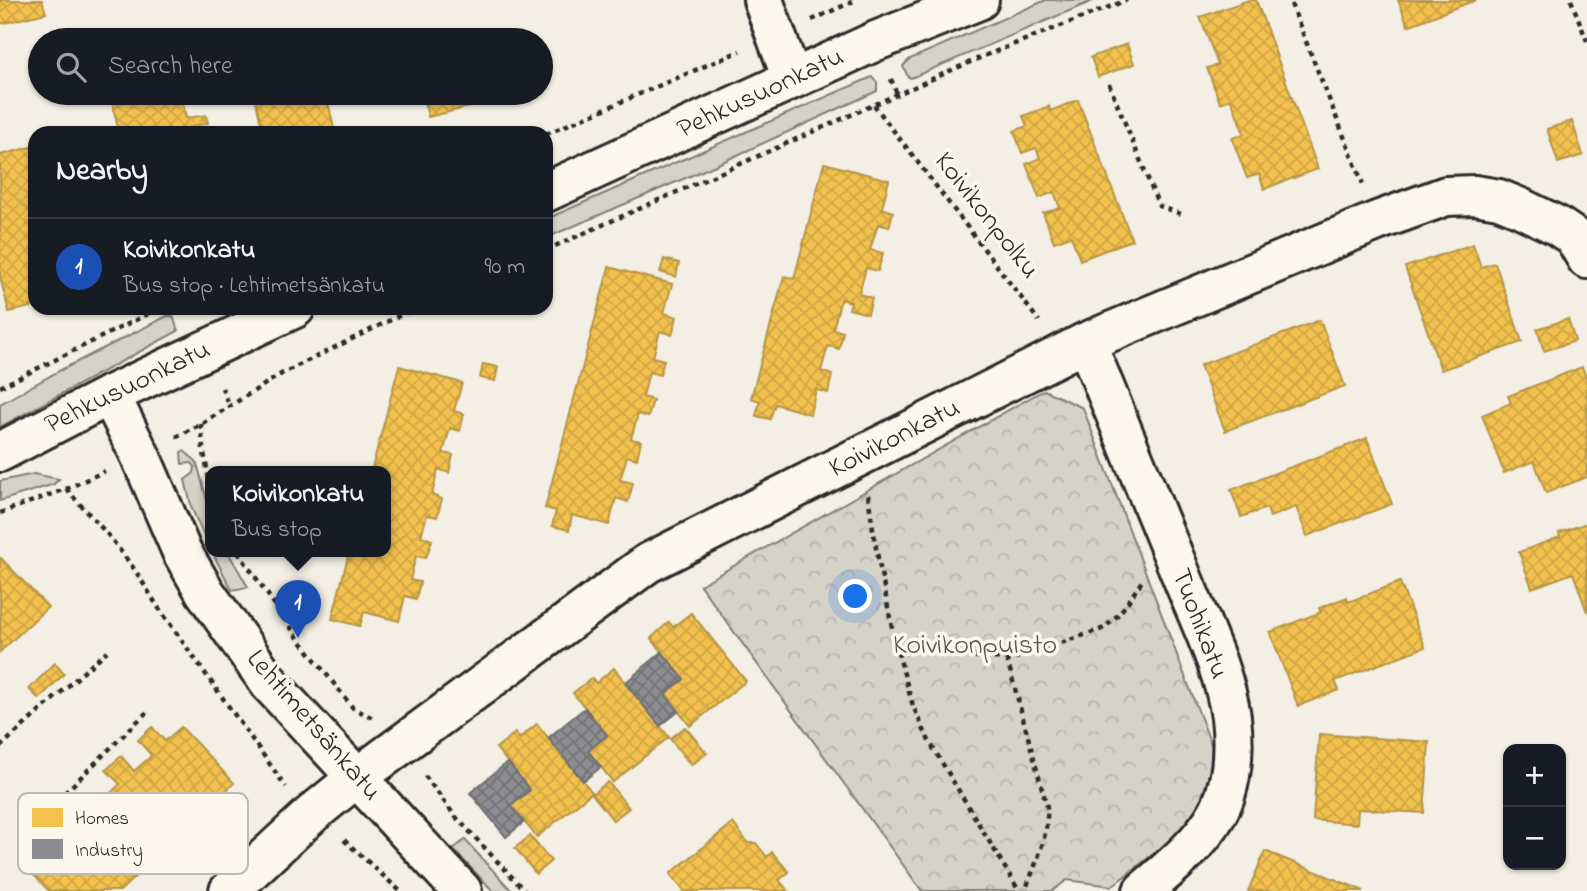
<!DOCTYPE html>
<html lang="en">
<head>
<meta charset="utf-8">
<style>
  body { margin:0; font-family:"Indie Flower",sans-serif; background:#20242c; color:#f1f3f6 }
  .controls { position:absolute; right:21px; bottom:21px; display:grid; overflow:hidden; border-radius:14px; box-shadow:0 2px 5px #0004 }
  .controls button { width:63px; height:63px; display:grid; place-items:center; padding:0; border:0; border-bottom:2px solid #363941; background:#171b24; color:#f1f3f6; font:35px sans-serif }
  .you { position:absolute; left:856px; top:597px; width:24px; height:24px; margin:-18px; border:5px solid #fff; border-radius:50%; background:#1a73e8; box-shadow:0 0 0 10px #1a73e833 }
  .badge { display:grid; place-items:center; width:46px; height:46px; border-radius:50%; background:#c8321e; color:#fff; font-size:23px; font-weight:700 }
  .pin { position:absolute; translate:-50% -58px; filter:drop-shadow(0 2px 4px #0008) }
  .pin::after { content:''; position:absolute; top:37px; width:24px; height:21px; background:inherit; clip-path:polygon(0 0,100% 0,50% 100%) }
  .popup { position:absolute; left:205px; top:466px; width:186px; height:91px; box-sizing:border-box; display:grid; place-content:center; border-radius:14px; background:#171b24; filter:drop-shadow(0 2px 5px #0005); font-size:23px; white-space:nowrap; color:#9ea1a6 }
  .popup b { font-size:26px; color:#f1f3f6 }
  .popup::after { content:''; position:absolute; left:50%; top:100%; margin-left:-14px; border:14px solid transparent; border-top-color:#171b24 }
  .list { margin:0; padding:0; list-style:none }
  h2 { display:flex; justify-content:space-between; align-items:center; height:91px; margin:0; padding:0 28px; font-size:30px }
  h2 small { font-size:23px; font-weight:400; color:#9ea1a6 }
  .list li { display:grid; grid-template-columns:46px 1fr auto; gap:21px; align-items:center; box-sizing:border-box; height:98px; padding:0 28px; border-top:2px solid #363941 }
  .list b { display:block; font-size:26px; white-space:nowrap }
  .list p { margin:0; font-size:23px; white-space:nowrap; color:#9ea1a6 }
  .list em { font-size:23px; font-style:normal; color:#9ea1a6 }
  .icon { flex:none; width:38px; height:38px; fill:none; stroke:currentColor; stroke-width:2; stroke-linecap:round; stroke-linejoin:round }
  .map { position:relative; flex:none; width:1587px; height:891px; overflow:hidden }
  .search { position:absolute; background:#171b24; box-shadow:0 2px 5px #0004; left:28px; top:28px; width:525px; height:77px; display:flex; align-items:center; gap:18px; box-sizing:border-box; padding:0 24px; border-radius:38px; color:#9ea1a6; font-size:26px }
  .panel { position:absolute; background:#171b24; box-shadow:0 2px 5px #0004; left:28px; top:126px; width:525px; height:189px; border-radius:21px }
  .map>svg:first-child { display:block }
  .grass { fill:#d5d2c9; stroke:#807e7a; stroke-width:2 }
  .forest { fill:url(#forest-crowns); stroke:#807e7a; stroke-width:2 }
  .homes { fill:url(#homes-cross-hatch); stroke:#b69444; stroke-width:2 }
  .industry { fill:url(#industry-cross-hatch); stroke:#707073; stroke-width:2 }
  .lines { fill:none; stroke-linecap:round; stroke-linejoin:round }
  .street-casing { stroke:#2b2b2b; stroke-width:44 }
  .secondary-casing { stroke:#2b2b2b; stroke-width:44 }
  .path { stroke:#2b2b2b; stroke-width:4.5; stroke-dasharray:5 5; stroke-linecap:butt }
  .street { stroke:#fbf7ec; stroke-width:38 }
  .secondary { stroke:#fbf7ec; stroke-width:38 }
  .labels { text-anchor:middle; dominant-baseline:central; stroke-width:7; stroke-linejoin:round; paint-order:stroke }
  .street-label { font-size:28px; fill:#2b2b2b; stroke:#fbf7ec }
  .park-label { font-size:28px; fill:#565552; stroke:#fbf7ec }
  .key { fill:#fbf7ec; stroke:#bdbab2; stroke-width:2 }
  .key-label { font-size:19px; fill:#2b2b2b }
</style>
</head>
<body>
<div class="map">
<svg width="1587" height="891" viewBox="0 0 1587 891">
  <defs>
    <pattern id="forest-crowns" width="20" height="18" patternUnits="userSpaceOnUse" patternTransform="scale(1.75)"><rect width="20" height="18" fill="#d5d2c9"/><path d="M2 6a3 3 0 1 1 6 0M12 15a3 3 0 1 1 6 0" fill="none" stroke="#b7b4ad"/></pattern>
    <pattern id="homes-cross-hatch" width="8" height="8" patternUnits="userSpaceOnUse" patternTransform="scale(1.75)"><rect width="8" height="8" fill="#f2c14e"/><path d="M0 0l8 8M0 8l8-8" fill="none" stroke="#d0a644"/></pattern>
    <pattern id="industry-cross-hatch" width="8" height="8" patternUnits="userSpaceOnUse" patternTransform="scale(1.75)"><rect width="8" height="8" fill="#8d8d92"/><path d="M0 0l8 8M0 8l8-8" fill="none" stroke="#737377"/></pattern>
  </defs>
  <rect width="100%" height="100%" fill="#f3efe4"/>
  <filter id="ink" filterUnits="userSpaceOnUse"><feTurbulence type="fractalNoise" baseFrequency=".0143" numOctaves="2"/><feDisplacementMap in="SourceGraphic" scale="14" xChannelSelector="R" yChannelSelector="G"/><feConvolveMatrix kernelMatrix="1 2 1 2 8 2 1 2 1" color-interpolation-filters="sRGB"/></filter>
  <g filter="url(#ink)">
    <g class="grass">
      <path d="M1046 0H1095L911 78 908 77 903 66 910 59Z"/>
      <path d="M872 77 877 82V91L718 164 546 238V219Z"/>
      <path d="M167 316H173L178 331 0 427V404L59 371Z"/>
      <path d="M184 451 196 461 198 467 210 511V550L192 509 185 480 194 473 195 467 192 463 182 464 181 452Z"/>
      <path d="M34 474 59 479 54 484 0 501V481Z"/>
      <path d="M212 552H228L248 587 232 590Z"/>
      <path d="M465 840 512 891H493L453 849Z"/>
    </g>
    <path class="forest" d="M1044 390 1083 408 1215 755 1194 822 1112 886 1067 880 1052 891H922L700 585Z"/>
    <g class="homes">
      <path d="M0 0H42L46 13 0 24Z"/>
      <path d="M1249 0H1256L1318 169 1264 189 1259 174 1247 178 1232 138 1244 134 1231 99 1220 103 1207 68 1218 65 1200 17Z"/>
      <path d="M1398 0H1476L1408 26Z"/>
      <path d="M477 29 479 40H430Z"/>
      <path d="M1127 44 1134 64 1098 77 1091 57Z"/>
      <path d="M110 93H181L186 118 206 115 208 123 188 128 189 133H119Z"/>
      <path d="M232 93H326L335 133H263L254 93 233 98Z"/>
      <path d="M422 93H492L494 101 428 117Z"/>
      <path d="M1078 100 1132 240 1080 260 1071 236 1054 242 1043 213 1060 208 1054 192 1039 198 1026 164 1040 158 1036 148 1022 153 1014 131 1027 126 1023 116 1049 106 1050 111Z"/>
      <path d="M1572 121 1583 155 1558 163 1547 129Z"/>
      <path d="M35 146V306L9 312 0 277V155Z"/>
      <path d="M824 163 889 180 882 208 893 212 889 227 878 224 870 250 883 253 878 271 866 268 859 294 872 298 868 314 849 309 851 302 841 299 833 329 843 332 839 349 828 346 821 371 832 375 828 393 816 390 810 414 775 404 770 419 756 416 760 401 751 398 784 276 794 279Z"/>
      <path d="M1473 244 1481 267 1495 263 1522 342 1441 370 1405 267Z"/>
      <path d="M664 259 679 263 676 277 660 272Z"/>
      <path d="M609 267 672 284 664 313 677 317 672 335 660 331 653 357 664 360 660 375 649 372 643 397 653 400 648 417 638 414 631 439 641 441 637 459 627 456 620 480 633 483 628 502 616 498 609 525 572 515 569 530 552 526 556 511 545 508Z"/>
      <path d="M1568 319 1575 341 1544 351 1537 329Z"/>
      <path d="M1320 320 1345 386 1225 431 1200 365Z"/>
      <path d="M483 364 498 367 495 381 480 378Z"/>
      <path d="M399 366 462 383 454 411 464 414 460 431 450 428 443 453 453 455 449 473 438 469 432 495 442 499 437 517 427 515 421 536 432 540 426 558 416 556 410 580 420 582 416 599 405 596 399 621 364 612 360 626 332 619 349 552H386V472H371Z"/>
      <path d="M1582 367 1587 379V477L1546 493 1534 461 1504 473 1482 415 1511 403 1508 396Z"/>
      <path d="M1367 438 1392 504 1307 536 1296 507 1270 517 1267 508 1241 517 1231 490Z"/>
      <path d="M1587 523V612L1573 573 1532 588 1519 552 1560 537 1559 533Z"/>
      <path d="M1 558 48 607 0 652V559Z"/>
      <path d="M1400 582 1425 647 1335 681 1339 690 1298 706 1270 632 1321 612 1319 608 1347 597 1348 602Z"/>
      <path d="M691 613 746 681 690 726 665 694 684 679 651 638 669 622 673 627Z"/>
      <path d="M55 663 64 674 39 699 29 689Z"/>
      <path d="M614 668 669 737 613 782 588 751 607 735 573 693 592 678 596 683Z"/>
      <path d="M537 724 592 792 537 837 511 806 530 790 496 748 515 733 519 738Z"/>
      <path d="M152 727 165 741 181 727 234 783 120 891H49L30 871 47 854 32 838 46 825 61 840 77 824 64 811 77 798 91 812 116 788 120 784 106 770 121 756 134 771 149 758 151 755 138 740Z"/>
      <path d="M685 727 707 753 691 765 670 739Z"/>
      <path d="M1319 734 1429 742 1424 813 1358 809 1357 824 1313 820Z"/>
      <path d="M608 782 629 808 613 820 592 794Z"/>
      <path d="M733 823 748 843H756L767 857 772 852 789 872 779 880 788 891H684L670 874Z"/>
      <path d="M530 836 551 861 536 874 515 848Z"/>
      <path d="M1265 851 1364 891H1248Z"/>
    </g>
    <g class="industry">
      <path d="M662 652 684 679 665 694 679 711 660 726 625 683Z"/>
      <path d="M585 708 607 735 588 751 601 767 583 781 548 738Z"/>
      <path d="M508 762 530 790 511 806 524 822 506 837 470 793Z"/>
    </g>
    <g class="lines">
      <defs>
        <g id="street">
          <path d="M763 0 792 79"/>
          <path d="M1086 342C1118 420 1150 499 1182 577 1200 622 1224 669 1231 717 1234 743 1233 771 1225 796 1212 834 1173 866 1143 891"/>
          <path d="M229 891 313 813 356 778 648 563 1086 342 1377 221 1446 196 1475 195 1499 199 1521 208 1556 225 1574 237 1587 259"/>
        </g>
        <g id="secondary">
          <path d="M546 192 876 41 979 0"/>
          <path d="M110 395 140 455 182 552 205 592 270 684 462 891"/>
          <path d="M0 452 110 395 295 308"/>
        </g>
      </defs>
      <use href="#street" class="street-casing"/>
      <use href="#secondary" class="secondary-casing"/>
      <g class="path">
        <path d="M1571 0 1587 41"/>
        <path d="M1291 4 1363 184"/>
        <path d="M812 20 856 0"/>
        <path d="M891 79 897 94"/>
        <path d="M1109 84 1159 206 1184 215"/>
        <path d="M874 105 1039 321"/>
        <path d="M546 134 740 51"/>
        <path d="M546 250 984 56 1127 0"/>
        <path d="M0 387 160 308"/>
        <path d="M222 388 230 407"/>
        <path d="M201 424 203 448 210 484"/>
        <path d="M176 437 201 424 283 373 415 308"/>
        <path d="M66 489 109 536 135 570 158 607 286 787"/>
        <path d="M868 495 876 548 895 642 913 706 929 741 1019 891"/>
        <path d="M0 513 66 489 105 471"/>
        <path d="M238 552 298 638 353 708 373 718"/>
        <path d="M895 642C933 648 983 663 1020 657L1102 629C1120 617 1130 598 1142 581"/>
        <path d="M1007 659 1047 807C1049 836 1035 865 1025 891"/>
        <path d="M0 747 107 651"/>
        <path d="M425 776 455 816 525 891"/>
        <path d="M22 835 150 709"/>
        <path d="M344 840 400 891"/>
      </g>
      <use href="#street" class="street"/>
      <use href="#secondary" class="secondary"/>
    </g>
  </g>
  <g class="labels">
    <g class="street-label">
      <text transform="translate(761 94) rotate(-25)">Pehkusuonkatu</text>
      <text transform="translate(986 216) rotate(52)">Koivikonpolku</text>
      <text transform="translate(128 388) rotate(-26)">Pehkusuonkatu</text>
      <text transform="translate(895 439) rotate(-27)">Koivikonkatu</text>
      <text transform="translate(1199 624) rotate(69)">Tuohikatu</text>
      <text transform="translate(313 726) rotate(49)">Lehtimetsänkatu</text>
    </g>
    <g class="park-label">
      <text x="975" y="646">Koivikonpuisto</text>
    </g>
  </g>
  <rect x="18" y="793" width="230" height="81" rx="10" class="key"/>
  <rect x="32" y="808" width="31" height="19" fill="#f2c14e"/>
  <rect x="32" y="839" width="31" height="20" fill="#8d8d92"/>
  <g class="key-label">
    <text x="75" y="824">Homes</text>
    <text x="75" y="856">Industry</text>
  </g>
</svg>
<div class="controls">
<button>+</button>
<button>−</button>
</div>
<div class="you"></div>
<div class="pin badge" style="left:298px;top:638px;background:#1a4fb4">1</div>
<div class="popup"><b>Koivikonkatu</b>Bus stop</div>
<div class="search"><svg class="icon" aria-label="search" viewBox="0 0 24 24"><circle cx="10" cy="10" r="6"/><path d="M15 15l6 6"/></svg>Search here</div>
<section class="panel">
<h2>Nearby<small></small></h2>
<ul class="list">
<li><span class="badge" style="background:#1a4fb4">1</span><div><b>Koivikonkatu</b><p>Bus stop · Lehtimetsänkatu</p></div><em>90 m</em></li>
</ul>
</section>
</div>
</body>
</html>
